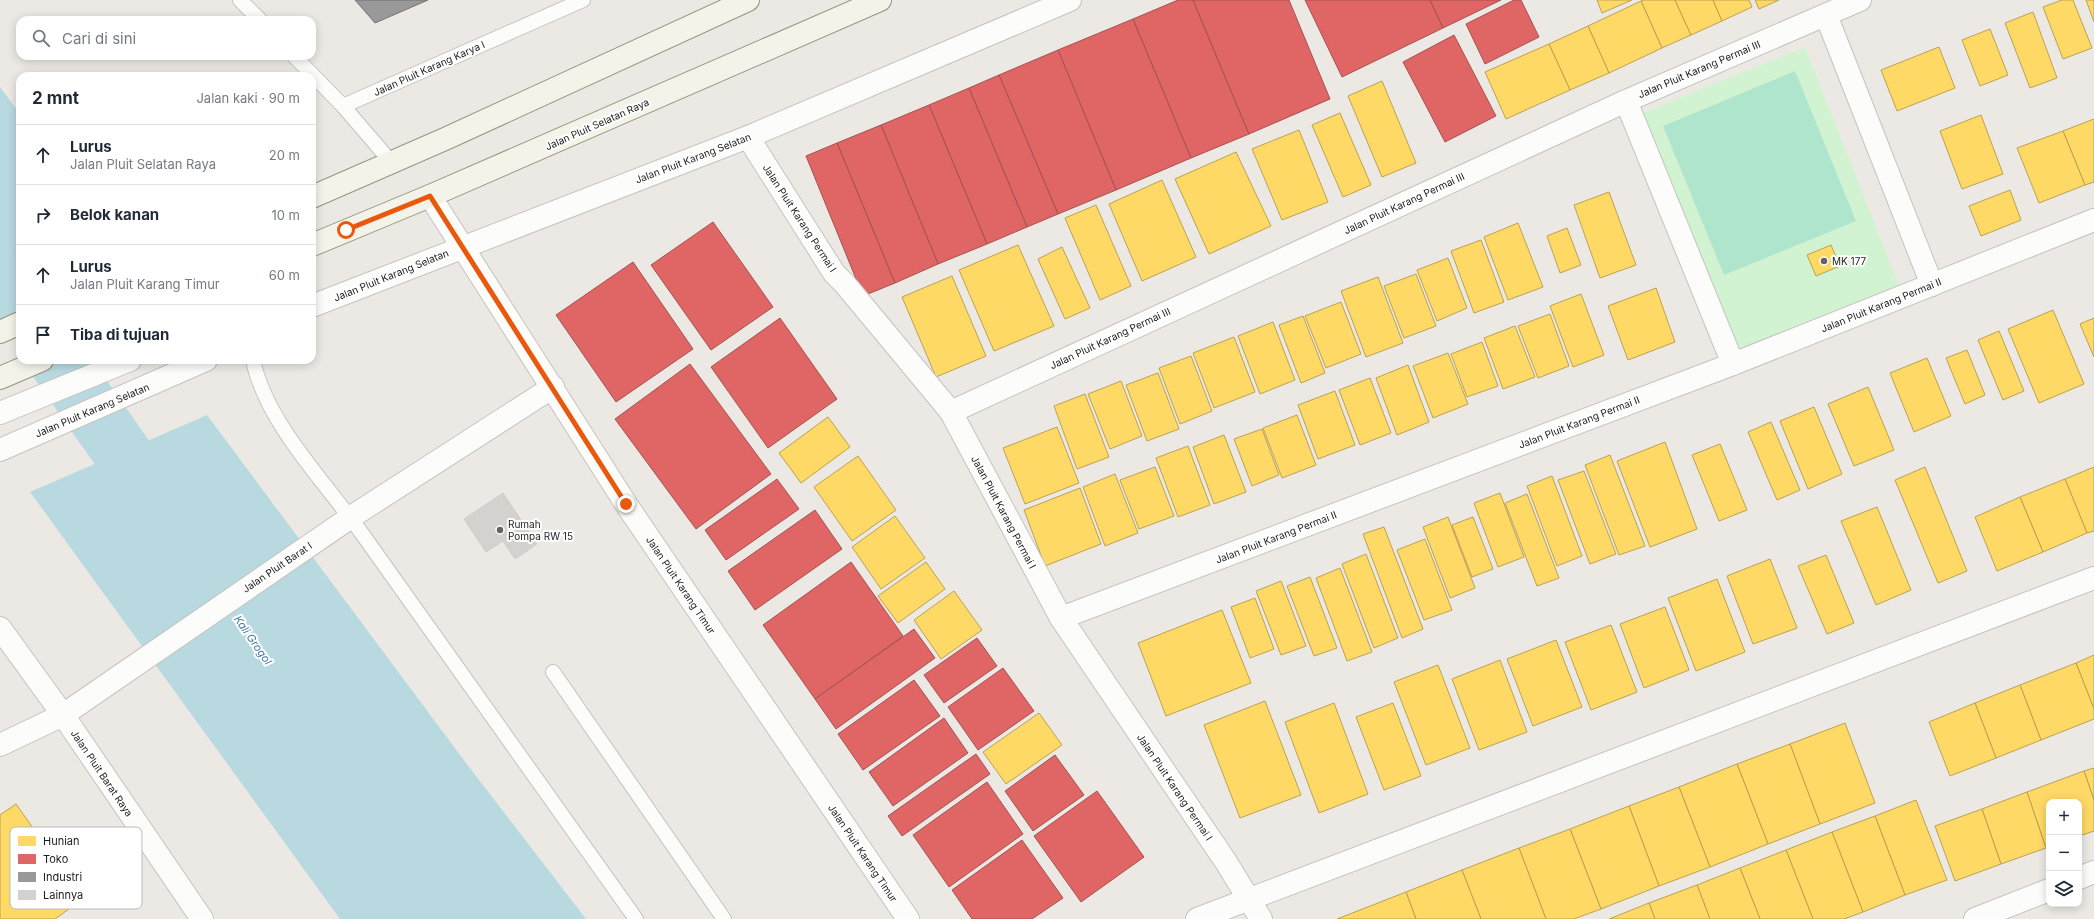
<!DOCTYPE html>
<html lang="id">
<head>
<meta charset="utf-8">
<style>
  body { margin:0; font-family:Inter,sans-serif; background:#f2f2f3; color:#1f2937 }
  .controls { position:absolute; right:12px; bottom:12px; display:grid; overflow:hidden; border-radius:8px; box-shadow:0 2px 10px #0003 }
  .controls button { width:36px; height:36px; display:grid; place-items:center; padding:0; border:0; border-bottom:1px solid #e0e1e3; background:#fff; color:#1f2937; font:20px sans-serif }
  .stop { position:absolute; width:12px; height:12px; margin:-9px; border:3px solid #ea580c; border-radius:50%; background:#fff }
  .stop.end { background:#ea580c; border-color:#fff; box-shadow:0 1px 4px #0008 }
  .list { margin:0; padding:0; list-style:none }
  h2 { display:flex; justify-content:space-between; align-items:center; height:52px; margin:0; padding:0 16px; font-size:17px }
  h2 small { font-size:13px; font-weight:400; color:#747a83 }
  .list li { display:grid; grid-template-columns:26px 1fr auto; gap:12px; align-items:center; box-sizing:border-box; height:60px; padding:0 16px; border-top:1px solid #e0e1e3 }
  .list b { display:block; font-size:15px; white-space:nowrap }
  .list p { margin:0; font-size:13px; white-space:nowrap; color:#747a83 }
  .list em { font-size:13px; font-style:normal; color:#747a83 }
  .icon { flex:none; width:22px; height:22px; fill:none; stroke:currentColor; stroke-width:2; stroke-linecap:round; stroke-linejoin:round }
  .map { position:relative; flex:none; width:2094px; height:919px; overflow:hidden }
  .search { position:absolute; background:#fff; box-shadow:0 2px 10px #0003; left:16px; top:16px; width:300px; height:44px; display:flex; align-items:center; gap:10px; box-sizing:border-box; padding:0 14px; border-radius:12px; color:#747a83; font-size:15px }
  .panel { position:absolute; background:#fff; box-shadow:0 2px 10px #0003; left:16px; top:72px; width:300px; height:292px; border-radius:12px }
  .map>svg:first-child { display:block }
  .park { fill:#d2f3d1 }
  .pitch { fill:#afe5cc }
  .water { fill:#b8d9e0 }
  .homes { fill:#ffd966; stroke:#bba150 }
  .shops { fill:#e06666; stroke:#a65050 }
  .industry { fill:#999; stroke:#747474 }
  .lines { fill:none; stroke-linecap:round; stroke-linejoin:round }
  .river { stroke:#b8d9e0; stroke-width:58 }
  .building { fill:#d4d1ce; stroke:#cfcbc6 }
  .service-casing { stroke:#c4c3c1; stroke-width:16 }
  .minor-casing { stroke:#c4c3c1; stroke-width:24 }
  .tertiary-casing { stroke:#c4c3c1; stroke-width:24 }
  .secondary-casing { stroke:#95957c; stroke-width:24 }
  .service { stroke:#fcfcfb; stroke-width:14 }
  .minor { stroke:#fcfcfb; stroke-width:22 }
  .tertiary { stroke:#fcfcfb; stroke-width:22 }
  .secondary { stroke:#f3f3e9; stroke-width:22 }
  .route { stroke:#ea580c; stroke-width:5 }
  .poi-dot { fill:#656463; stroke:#fff; stroke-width:1.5 }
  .labels { text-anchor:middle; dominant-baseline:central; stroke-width:4; stroke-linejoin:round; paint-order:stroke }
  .street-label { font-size:10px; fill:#1d1d1d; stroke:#fff }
  .poi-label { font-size:10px; fill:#1d1d1d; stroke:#fff; text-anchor:start }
  .water-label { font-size:11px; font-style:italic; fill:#4379a8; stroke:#fff }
  .key { fill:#fff; stroke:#bbb; stroke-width:1 }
  .key-label { font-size:11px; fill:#1d1d1d }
</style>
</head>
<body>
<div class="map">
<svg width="2094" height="919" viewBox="0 0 2094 919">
  <rect width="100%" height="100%" fill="#ece9e5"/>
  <path class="park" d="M1805 47 1903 296 1726 366 1628 119Z"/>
  <path class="pitch" d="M1795 71 1856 221 1724 275 1663 126Z"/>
  <g class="water">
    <path d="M0 87 20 114V255L0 265Z"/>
    <path d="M207 415 466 763 586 919H340L30 492Z"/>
  </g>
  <g class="homes">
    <path d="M1597 0H1632L1602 13Z"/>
    <path d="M1644 0H1675L1691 35 1662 48 1641 1Z"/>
    <path d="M1675 0H1713L1722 21 1691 35Z"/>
    <path d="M1713 0H1749L1752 7 1722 21Z"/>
    <path d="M1755 0H1779L1759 9Z"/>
    <path d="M2062 0H2073L2092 48 2063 59 2043 7Z"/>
    <path d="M2086 0H2094V22Z"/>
    <path d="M1641 1 1662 48 1609 73 1588 26Z"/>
    <path d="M2033 12 2057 78 2030 88 2005 23Z"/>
    <path d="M1588 26 1609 73 1570 90 1549 44Z"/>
    <path d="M1990 29 2008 75 1980 86 1962 40Z"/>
    <path d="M1549 44 1570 90 1506 119 1485 72Z"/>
    <path d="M1939 47 1955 88 1897 111 1881 70Z"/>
    <path d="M1382 81 1416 163 1382 177 1348 96Z"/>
    <path d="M1340 113 1371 185 1343 197 1312 125Z"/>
    <path d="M1981 115 2003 174 1962 189 1940 131Z"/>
    <path d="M2094 119V182L2085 185 2063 131Z"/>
    <path d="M1299 130 1328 202 1282 220 1252 149Z"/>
    <path d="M2063 131 2085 185 2039 203 2017 148Z"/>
    <path d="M1236 152 1271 226 1209 254 1175 179Z"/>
    <path d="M1162 180 1196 257 1142 281 1109 204Z"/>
    <path d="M2010 190 2021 220 1981 236 1969 206Z"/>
    <path d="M1609 192 1636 265 1600 278 1574 205Z"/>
    <path d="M1096 205 1131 286 1100 300 1065 218Z"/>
    <path d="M1518 223 1543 287 1508 300 1484 237Z"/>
    <path d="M1567 228 1581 265 1560 273 1547 236Z"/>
    <path d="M1481 240 1504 302 1474 313 1451 251Z"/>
    <path d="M1018 245 1054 326 994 351 959 270Z"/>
    <path d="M1831 245 1840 266 1816 276 1807 255Z"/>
    <path d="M1062 247 1090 308 1065 319 1038 259Z"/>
    <path d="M1448 258 1467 308 1437 321 1417 270Z"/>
    <path d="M1416 274 1436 326 1404 338 1384 286Z"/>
    <path d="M952 276 986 356 936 377 902 297Z"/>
    <path d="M1378 277 1403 343 1366 357 1341 291Z"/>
    <path d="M1656 288 1675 342 1628 360 1608 306Z"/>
    <path d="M1581 294 1604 355 1573 367 1550 306Z"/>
    <path d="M1341 302 1361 354 1326 368 1305 316Z"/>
    <path d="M2053 310 2084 384 2039 403 2008 329Z"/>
    <path d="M1550 314 1569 366 1538 378 1518 326Z"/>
    <path d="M1303 316 1325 373 1301 383 1279 325Z"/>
    <path d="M2094 318V357L2080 324Z"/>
    <path d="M1273 322 1295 380 1260 394 1238 336Z"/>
    <path d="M1515 326 1535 377 1503 389 1484 338Z"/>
    <path d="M1999 331 2024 391 2003 400 1978 340Z"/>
    <path d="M1234 337 1255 392 1214 408 1193 353Z"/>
    <path d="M1482 342 1498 386 1467 397 1451 354Z"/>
    <path d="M1967 350 1985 395 1965 404 1946 358Z"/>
    <path d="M1448 353 1468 404 1433 418 1413 366Z"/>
    <path d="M1191 356 1212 411 1180 424 1159 368Z"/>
    <path d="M1927 358 1951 416 1914 432 1890 373Z"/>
    <path d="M1408 365 1429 422 1397 435 1376 378Z"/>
    <path d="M1158 373 1179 429 1147 441 1126 385Z"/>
    <path d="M1370 378 1391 433 1360 445 1339 390Z"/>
    <path d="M1121 381 1142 436 1110 449 1088 394Z"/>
    <path d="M1868 387 1894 450 1854 466 1828 404Z"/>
    <path d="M1335 391 1355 445 1318 459 1298 405Z"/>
    <path d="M1085 394 1109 457 1077 469 1054 406Z"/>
    <path d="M1814 407 1842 474 1808 489 1780 421Z"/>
    <path d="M1297 415 1316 465 1282 478 1263 428Z"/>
    <path d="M828 417 850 447 801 483 779 453Z"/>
    <path d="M1771 422 1800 490 1777 500 1748 432Z"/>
    <path d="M1057 427 1079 483 1025 504 1003 448Z"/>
    <path d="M1262 429 1279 475 1252 486 1234 439Z"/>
    <path d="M1224 435 1246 492 1214 504 1193 447Z"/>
    <path d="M1665 442 1697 529 1650 547 1617 461Z"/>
    <path d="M1720 444 1747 510 1719 521 1692 455Z"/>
    <path d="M1188 446 1210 505 1178 517 1156 458Z"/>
    <path d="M1610 455 1645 546 1619 555 1585 465Z"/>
    <path d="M858 456 896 510 852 541 814 487Z"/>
    <path d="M1155 467 1174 516 1139 529 1120 480Z"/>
    <path d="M1925 467 1967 571 1938 583 1895 480Z"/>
    <path d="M2094 467V531L2087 533 2065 479Z"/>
    <path d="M1584 471 1616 554 1590 564 1558 480Z"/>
    <path d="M1115 474 1138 533 1105 546 1083 487Z"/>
    <path d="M1552 476 1582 556 1557 566 1527 486Z"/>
    <path d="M2065 479 2087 533 2043 552 2020 497Z"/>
    <path d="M1080 488 1101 544 1045 566 1024 510Z"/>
    <path d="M1500 493 1524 557 1498 567 1474 503Z"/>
    <path d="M1527 494 1559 578 1537 586 1505 503Z"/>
    <path d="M2020 497 2043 552 1997 571 1975 517Z"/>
    <path d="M1877 507 1911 590 1876 605 1841 521Z"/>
    <path d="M895 516 925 558 881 589 852 547Z"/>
    <path d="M1448 517 1475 588 1450 598 1423 527Z"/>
    <path d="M1473 517 1493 569 1472 577 1452 525Z"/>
    <path d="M1384 527 1423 629 1402 638 1363 534Z"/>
    <path d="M1425 539 1452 610 1424 620 1397 550Z"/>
    <path d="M1366 554 1398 638 1374 648 1342 564Z"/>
    <path d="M1826 555 1854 623 1827 634 1798 566Z"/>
    <path d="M1770 559 1797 628 1753 644 1727 576Z"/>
    <path d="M926 562 945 589 898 623 878 596Z"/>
    <path d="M1340 568 1372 652 1347 661 1316 578Z"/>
    <path d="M1310 577 1337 648 1314 656 1287 586Z"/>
    <path d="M1717 579 1745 652 1696 671 1668 598Z"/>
    <path d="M1281 581 1306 646 1281 655 1256 591Z"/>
    <path d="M954 591 982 630 941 659 914 620Z"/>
    <path d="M1255 598 1274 649 1250 658 1231 607Z"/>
    <path d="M1665 607 1689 670 1644 688 1620 624Z"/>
    <path d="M1222 610 1251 683 1166 716 1138 643Z"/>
    <path d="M1611 625 1637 692 1591 710 1565 642Z"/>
    <path d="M1556 640 1582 707 1533 726 1507 659Z"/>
    <path d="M2094 655V709L2076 663Z"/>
    <path d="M1500 660 1527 732 1479 750 1452 679Z"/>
    <path d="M2076 663 2094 709V719L2041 740 2020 685Z"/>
    <path d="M1438 665 1470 748 1426 765 1394 682Z"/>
    <path d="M2020 685 2041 740 1996 758 1975 703Z"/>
    <path d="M1265 701 1301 795 1240 818 1204 725Z"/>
    <path d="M1334 703 1368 794 1319 813 1285 722Z"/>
    <path d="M1393 703 1421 776 1384 790 1356 717Z"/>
    <path d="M1975 703 1996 758 1950 776 1929 722Z"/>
    <path d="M1039 713 1062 745 1006 784 983 752Z"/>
    <path d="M1845 723 1875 803 1820 824 1790 744Z"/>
    <path d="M1790 744 1820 824 1768 844 1737 764Z"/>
    <path d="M1737 764 1768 844 1710 867 1679 787Z"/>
    <path d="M2094 768V800L2084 771Z"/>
    <path d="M2084 771 2094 800V831L2079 836V802H2049V847L2046 848 2027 792Z"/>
    <path d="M1679 787 1710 867 1659 886 1629 806Z"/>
    <path d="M2027 792 2046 848 2001 864 1982 809Z"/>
    <path d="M1916 800 1947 880 1905 895 1875 816Z"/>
    <path d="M16 804 83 899 55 919H0V815Z"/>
    <path d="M1629 806 1659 886 1601 909 1570 829Z"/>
    <path d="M1982 809 2001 864 1955 881 1935 826Z"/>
    <path d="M1875 816 1905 895 1863 912 1832 832Z"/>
    <path d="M1570 829 1601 909 1574 919H1546L1519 848Z"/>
    <path d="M1832 832 1863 912 1844 919H1813L1786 850Z"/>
    <path d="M1519 848 1546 919H1481L1462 870Z"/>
    <path d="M1786 850 1813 919H1760L1740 868Z"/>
    <path d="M1740 868 1760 919H1710L1697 885Z"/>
    <path d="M1462 870 1481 919H1416L1406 892Z"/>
    <path d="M1697 885 1710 919H1655L1649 903Z"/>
    <path d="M1406 892 1416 919H1337Z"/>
    <path d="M1649 903 1655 919H1609Z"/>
  </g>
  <g class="shops">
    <path d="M1178 0H1193L1249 134 1191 158 1133 19Z"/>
    <path d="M1193 0H1289L1330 99 1249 134Z"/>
    <path d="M1305 0H1430L1443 28 1342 77Z"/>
    <path d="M1430 0H1501L1443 28Z"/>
    <path d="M1514 0H1521L1539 37 1485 64 1466 24Z"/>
    <path d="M1133 19 1191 158 1116 190 1058 50Z"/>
    <path d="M1454 35 1496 116 1445 142 1403 62Z"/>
    <path d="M1058 50 1116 190 1058 214 999 75Z"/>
    <path d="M999 75 1058 214 1027 227 969 88Z"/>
    <path d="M969 88 1027 227 987 244 929 105Z"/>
    <path d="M929 105 987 244 938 264 881 125Z"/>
    <path d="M881 125 938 264 895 283 837 143Z"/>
    <path d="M837 143 895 283 863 296 806 156Z"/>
    <path d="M713 222 773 307 711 350 651 265Z"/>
    <path d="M633 262 693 349 616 402 556 315Z"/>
    <path d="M780 318 837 399 768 448 711 367Z"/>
    <path d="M690 364 771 474 696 529 615 419Z"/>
    <path d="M777 479 799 509 726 560 705 530Z"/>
    <path d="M815 510 842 549 755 610 728 571Z"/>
    <path d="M851 562 903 636 815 699 763 625Z"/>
    <path d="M914 629 935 658 836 729 815 699Z"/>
    <path d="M977 638 997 666 944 703 924 675Z"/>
    <path d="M1003 668 1034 711 978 750 948 707Z"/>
    <path d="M914 680 940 716 863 770 838 734Z"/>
    <path d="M944 718 968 753 893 806 869 772Z"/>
    <path d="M976 754 990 774 902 836 888 816Z"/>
    <path d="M1055 755 1084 795 1033 831 1005 791Z"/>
    <path d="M987 782 1023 834 949 887 913 835Z"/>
    <path d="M1097 791 1144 857 1081 902 1034 836Z"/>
    <path d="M1022 840 1063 898 1032 919H972L952 890Z"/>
  </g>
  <path class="industry" d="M355 0H428L375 23Z"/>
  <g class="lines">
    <g class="river">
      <path d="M0 280 20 308"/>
      <path d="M57 360 168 518"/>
    </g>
  </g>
  <path class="building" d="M503 493 537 544 515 559 503 541 486 552 464 519Z"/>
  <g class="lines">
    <defs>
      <g id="service">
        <path d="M240 0 260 20"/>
        <path d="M294 56 343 106"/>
        <path d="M392 163 343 106 583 0"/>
        <path d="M253 360C266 423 326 483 363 535 454 663 545 791 636 919"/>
        <path d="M553 672 724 919"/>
      </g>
      <g id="minor">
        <path d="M1826 15 1932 285"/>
        <path d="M1626 101 1733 364"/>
        <path d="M748 137 834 273 844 283 951 412 1061 618 1226 862 1261 919"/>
        <path d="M951 412 1626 101 1860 0"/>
        <path d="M1061 618 1733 364 2094 220"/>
        <path d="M0 745 63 715"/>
        <path d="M2079 878 2094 872"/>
        <path d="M1975 919 2049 890"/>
      </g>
      <g id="tertiary">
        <path d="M430 196 626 504 908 919"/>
        <path d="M312 306 748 137 1070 0"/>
        <path d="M0 413 130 360"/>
        <path d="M0 450 206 360"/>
        <path d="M0 628 63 715 202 919"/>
        <path d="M63 715 351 517 553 387"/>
        <path d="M1197 919 2094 578"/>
      </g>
      <g id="secondary">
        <path d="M312 197 445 139 748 0"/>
        <path d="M312 245 430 196 880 0"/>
        <path d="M0 332 20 323"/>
        <path d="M0 378 42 360"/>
      </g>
    </defs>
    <use href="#service" class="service-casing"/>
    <use href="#minor" class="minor-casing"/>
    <use href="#tertiary" class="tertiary-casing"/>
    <use href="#secondary" class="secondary-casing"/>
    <use href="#service" class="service"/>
    <use href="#minor" class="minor"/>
    <use href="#tertiary" class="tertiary"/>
    <use href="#secondary" class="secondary"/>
  </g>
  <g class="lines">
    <path class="route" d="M346 230 430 196 626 504"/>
  </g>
  <g class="poi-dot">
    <circle cx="1824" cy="261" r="4"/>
    <circle cx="500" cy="530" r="4"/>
  </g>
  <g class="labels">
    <g class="street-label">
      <text transform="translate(429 68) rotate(-24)">Jalan Pluit Karang Karya I</text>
      <text transform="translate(1699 69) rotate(-23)">Jalan Pluit Karang Permai III</text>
      <text transform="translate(597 124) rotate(-24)">Jalan Pluit Selatan Raya</text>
      <text transform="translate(693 158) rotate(-21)">Jalan Pluit Karang Selatan</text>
      <text transform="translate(1404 203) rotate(-25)">Jalan Pluit Karang Permai III</text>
      <text transform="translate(800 218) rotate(57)">Jalan Pluit Karang Permai I</text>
      <text transform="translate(391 275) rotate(-22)">Jalan Pluit Karang Selatan</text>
      <text transform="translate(1881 305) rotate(-22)">Jalan Pluit Karang Permai II</text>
      <text transform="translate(1110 338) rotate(-25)">Jalan Pluit Karang Permai III</text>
      <text transform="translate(92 410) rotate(-23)">Jalan Pluit Karang Selatan</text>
      <text transform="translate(1579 422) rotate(-21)">Jalan Pluit Karang Permai II</text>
      <text transform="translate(1004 512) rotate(62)">Jalan Pluit Karang Permai I</text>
      <text transform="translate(1276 537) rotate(-21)">Jalan Pluit Karang Permai II</text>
      <text transform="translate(277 567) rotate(-34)">Jalan Pluit Barat I</text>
      <text transform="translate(681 585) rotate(56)">Jalan Pluit Karang Timur</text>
      <text transform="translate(102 773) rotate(56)">Jalan Pluit Barat Raya</text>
      <text transform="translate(1175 787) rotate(56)">Jalan Pluit Karang Permai I</text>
      <text transform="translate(863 853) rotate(56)">Jalan Pluit Karang Timur</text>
    </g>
    <g class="poi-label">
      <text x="1832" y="261">MK 177</text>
      <text x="508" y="524">Rumah<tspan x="508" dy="12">Pompa RW 15</tspan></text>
    </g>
    <g class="water-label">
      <text transform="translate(253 640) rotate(55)">Kali Grogol</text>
    </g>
  </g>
  <rect x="10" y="827" width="132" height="82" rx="6" class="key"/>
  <rect x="18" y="836" width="18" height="10" fill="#ffd966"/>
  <rect x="18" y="854" width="18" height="10" fill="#e06666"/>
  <rect x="18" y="872" width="18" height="10" fill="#999"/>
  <rect x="18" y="890" width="18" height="10" fill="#d4d1ce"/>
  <g class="key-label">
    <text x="43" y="845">Hunian</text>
    <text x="43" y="863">Toko</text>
    <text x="43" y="881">Industri</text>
    <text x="43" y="899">Lainnya</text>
  </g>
</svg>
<div class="controls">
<button>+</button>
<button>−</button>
<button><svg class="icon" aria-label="layers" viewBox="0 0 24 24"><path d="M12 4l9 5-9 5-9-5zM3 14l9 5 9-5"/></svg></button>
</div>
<div class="stop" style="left:346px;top:230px"></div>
<div class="stop end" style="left:626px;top:504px"></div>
<div class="search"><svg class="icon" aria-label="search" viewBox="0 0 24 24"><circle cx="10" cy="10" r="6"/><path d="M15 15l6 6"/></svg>Cari di sini</div>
<section class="panel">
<h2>2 mnt<small>Jalan kaki · 90 m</small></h2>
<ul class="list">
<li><svg class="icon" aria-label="ahead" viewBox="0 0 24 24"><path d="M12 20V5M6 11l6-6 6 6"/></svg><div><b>Lurus</b><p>Jalan Pluit Selatan Raya</p></div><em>20 m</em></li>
<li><svg class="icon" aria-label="right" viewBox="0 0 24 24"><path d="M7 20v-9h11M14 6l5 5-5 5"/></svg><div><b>Belok kanan</b></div><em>10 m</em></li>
<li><svg class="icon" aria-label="ahead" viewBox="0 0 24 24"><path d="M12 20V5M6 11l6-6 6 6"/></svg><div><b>Lurus</b><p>Jalan Pluit Karang Timur</p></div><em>60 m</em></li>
<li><svg class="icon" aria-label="arrive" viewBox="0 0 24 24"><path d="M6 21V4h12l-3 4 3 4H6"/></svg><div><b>Tiba di tujuan</b></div></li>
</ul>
</section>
</div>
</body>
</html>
